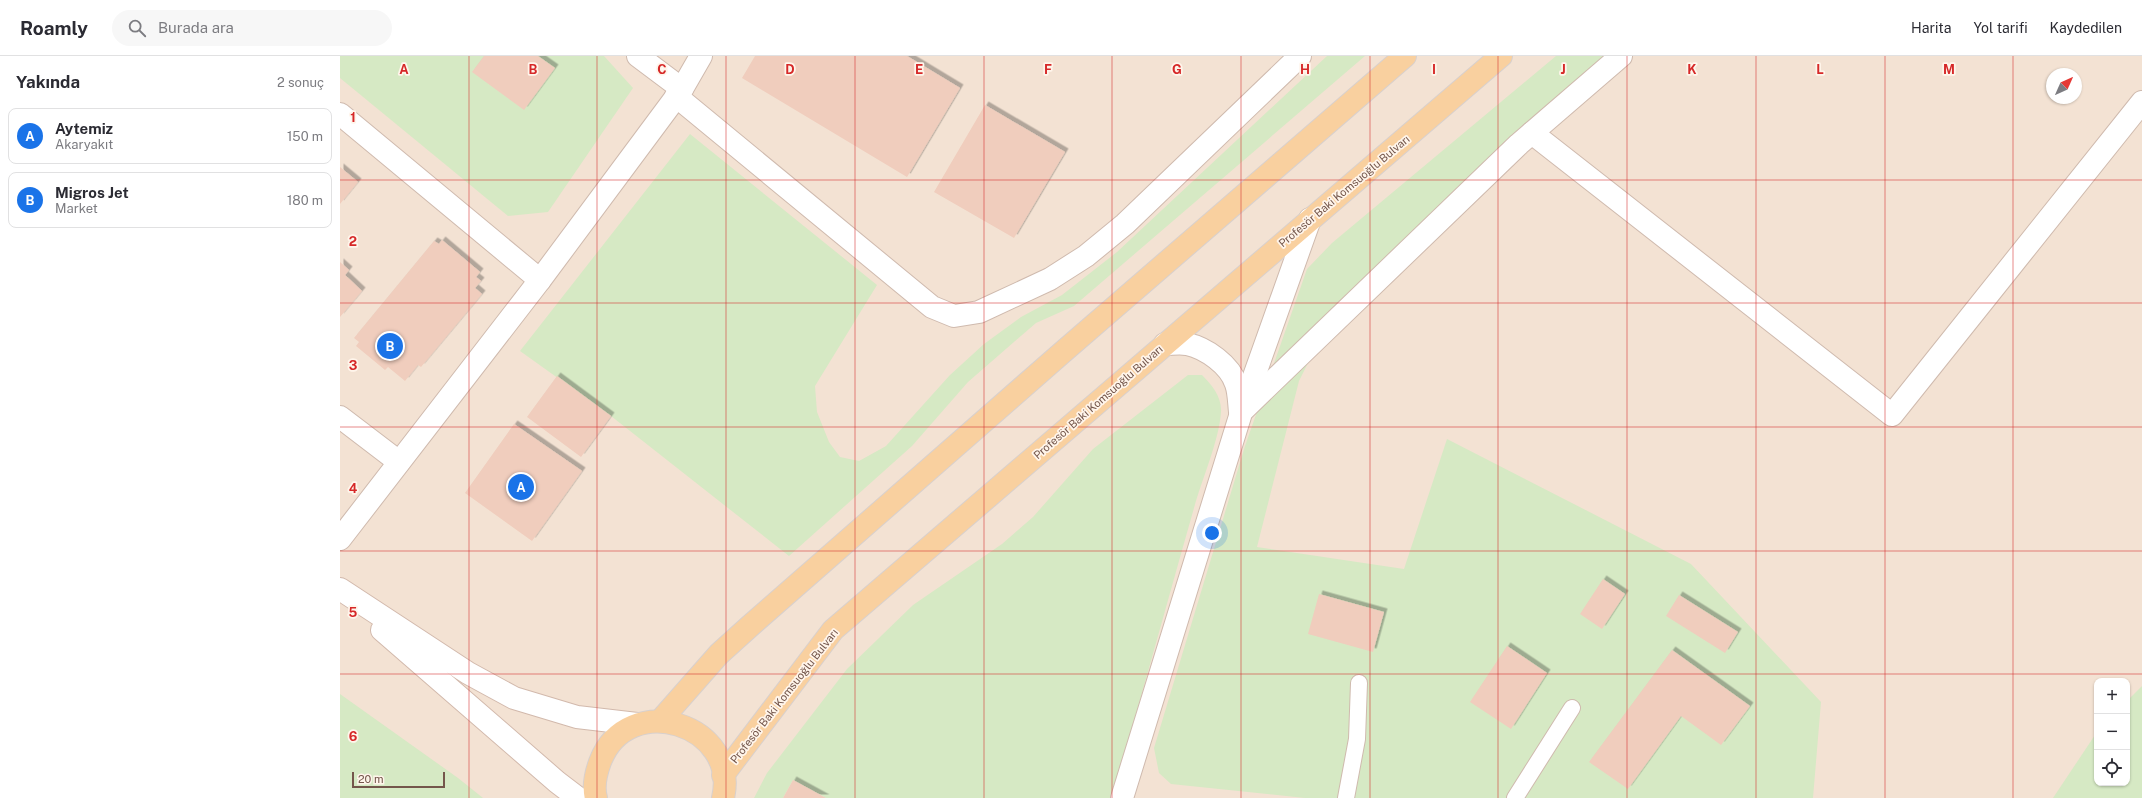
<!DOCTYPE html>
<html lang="tr">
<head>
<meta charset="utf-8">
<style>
  body { margin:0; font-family:"Public Sans",sans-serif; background:#f7f7f7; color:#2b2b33 }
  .controls { position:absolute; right:12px; bottom:12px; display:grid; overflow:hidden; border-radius:8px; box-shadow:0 1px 3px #0004 }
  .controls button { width:36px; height:36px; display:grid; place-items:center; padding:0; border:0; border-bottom:1px solid #e1e1e2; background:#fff; color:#2b2b33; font:20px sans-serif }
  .compass { position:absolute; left:1706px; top:12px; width:36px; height:36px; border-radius:50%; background:#fff; box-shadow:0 1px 3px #0004; rotate:45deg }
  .scale { position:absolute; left:12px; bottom:10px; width:93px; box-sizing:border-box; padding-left:4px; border:2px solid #74564b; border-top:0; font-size:11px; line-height:14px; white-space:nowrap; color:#74564b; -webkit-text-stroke:3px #fff5eb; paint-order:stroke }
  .you { position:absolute; left:872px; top:477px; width:14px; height:14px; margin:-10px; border:3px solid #fff; border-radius:50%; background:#1a73e8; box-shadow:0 0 0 6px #1a73e833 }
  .badge { display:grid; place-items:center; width:26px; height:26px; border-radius:50%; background:#1a73e8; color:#fff; font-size:13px; font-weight:700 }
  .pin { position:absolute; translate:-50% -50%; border:2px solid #fff; box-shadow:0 1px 4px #0006 }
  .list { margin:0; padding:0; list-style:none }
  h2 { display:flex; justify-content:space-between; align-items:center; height:52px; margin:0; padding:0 16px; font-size:17px }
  h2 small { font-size:13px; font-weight:400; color:#7c7c81 }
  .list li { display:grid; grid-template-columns:26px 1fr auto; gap:12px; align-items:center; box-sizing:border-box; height:56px; margin:0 8px 8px; padding:0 8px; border:1px solid #e1e1e2; border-radius:8px }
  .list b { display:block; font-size:15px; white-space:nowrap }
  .list p { margin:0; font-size:13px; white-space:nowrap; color:#7c7c81 }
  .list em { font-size:13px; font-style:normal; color:#7c7c81 }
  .icon { flex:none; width:22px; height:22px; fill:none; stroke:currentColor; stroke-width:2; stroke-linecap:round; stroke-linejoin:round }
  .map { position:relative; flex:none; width:1802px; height:742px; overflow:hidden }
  header { display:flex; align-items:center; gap:24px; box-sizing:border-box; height:56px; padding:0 20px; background:#fff; border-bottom:1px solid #e1e1e2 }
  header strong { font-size:19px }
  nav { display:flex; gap:22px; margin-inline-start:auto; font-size:14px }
  .search { width:280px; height:36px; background:#f7f7f7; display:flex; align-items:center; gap:10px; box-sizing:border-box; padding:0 14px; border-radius:22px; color:#7c7c81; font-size:15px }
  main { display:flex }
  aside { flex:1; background:#fff }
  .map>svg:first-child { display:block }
  .residential { fill:#f3e2d3; fill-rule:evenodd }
  .green { fill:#d6e9c4 }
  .building { fill:#f0cdbd; filter:url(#shadow) }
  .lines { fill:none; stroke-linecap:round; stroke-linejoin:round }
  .service-casing { stroke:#cfbaae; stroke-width:18 }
  .minor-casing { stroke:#cfbaae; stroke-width:24 }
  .secondary-casing { stroke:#d2b9ac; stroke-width:24 }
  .primary-casing { stroke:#d8d0cd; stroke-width:24 }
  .service { stroke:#fff; stroke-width:16 }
  .minor { stroke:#fff; stroke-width:22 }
  .secondary { stroke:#fff; stroke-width:22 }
  .primary { stroke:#f9d09f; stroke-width:22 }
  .grid { fill:none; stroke:#d62828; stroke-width:1; stroke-opacity:0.55 }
  .labels { text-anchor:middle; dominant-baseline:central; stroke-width:3.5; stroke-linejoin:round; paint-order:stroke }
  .street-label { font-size:11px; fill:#74564b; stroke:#fff5eb }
  .grid-label { font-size:13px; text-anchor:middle; font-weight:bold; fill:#d62828; stroke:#fff5eb; stroke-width:3.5; stroke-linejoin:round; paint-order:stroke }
</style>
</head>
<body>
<header>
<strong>Roamly</strong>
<div class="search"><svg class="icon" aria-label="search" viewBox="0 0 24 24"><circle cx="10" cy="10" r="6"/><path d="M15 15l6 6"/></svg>Burada ara</div>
<nav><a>Harita</a><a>Yol tarifi</a><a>Kaydedilen</a></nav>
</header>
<main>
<aside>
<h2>Yakında<small>2 sonuç</small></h2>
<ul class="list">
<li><span class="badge">A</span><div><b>Aytemiz</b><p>Akaryakıt</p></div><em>150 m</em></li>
<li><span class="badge">B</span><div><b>Migros Jet</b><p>Market</p></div><em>180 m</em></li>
</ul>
</aside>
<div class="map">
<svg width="1802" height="742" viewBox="0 0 1802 742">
  <defs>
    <filter id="shadow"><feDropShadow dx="3.5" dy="-3.5" stdDeviation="0" flood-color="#0004"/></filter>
  </defs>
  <rect width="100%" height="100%" fill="#fcf1e5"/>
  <path class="residential" d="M0 0H1802V742H0ZM1712 18H1736V42H1712ZM1757 625H1787V727H1757Z"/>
  <g class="green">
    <path d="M0 0H264L293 32 208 156 168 160 0 22Z"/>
    <path d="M987 0H1025L734 250 696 267 628 326 572 390 449 500 271 360 180 295 350 78 537 229 475 330 477 356 489 386 500 401 519 405 546 390 610 319 644 288 681 261 722 239 777 196Z"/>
    <path d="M1216 0H1280L996 251 959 325 917 491 1064 513 1107 383 1351 508 1481 646 1473 742H965L831 728 819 717 814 692 905 390 967 213 992 187Z"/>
    <path d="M848 319H862C872 329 882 341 881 356 879 385 862 423 854 452 830 536 807 620 783 704L770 742H486L453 724 443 742H414L427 717 507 613 573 549 662 488 693 461 753 393Z"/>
    <path d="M1802 630V742H1713L1757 676V727H1787V645Z"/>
    <path d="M0 638 118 722 143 742H0Z"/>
  </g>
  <g class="building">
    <path d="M144 0H198L215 12 184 54 132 16Z"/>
    <path d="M415 0H567L620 32 567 121 402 22Z"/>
    <path d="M645 49 725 96 674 182 594 136Z"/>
    <path d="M0 111 18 126 0 148Z"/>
    <path d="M102 184 140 216 136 221 141 225 135 232 142 238 81 311 78 309 65 325 48 311 45 314 16 290 19 286 14 282 94 185 99 188Z"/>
    <path d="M0 206 9 214 5 219 22 235 0 261Z"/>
    <path d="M217 320 271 360 241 401 187 361Z"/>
    <path d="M174 368 242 415 192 485 125 437Z"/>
    <path d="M1263 523 1285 538 1262 573 1240 558Z"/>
    <path d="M979 538 1044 556 1033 596 968 578Z"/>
    <path d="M1339 539 1398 576 1385 597 1326 560Z"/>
    <path d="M1167 590 1207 617 1171 673 1130 646Z"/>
    <path d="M1332 594 1410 650 1381 689 1341 660 1288 733 1249 706Z"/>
    <path d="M453 724 486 742H443Z"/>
  </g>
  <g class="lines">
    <defs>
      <g id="service">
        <path d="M1006 742 1017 683 1019 627"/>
        <path d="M1175 742 1232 652"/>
      </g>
      <g id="minor">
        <path d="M298 0 342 33"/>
        <path d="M336 40 592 251 614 260 639 256 710 223 746 200 785 168 960 0"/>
        <path d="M0 58 200 224 0 483"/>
        <path d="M1192 77 1552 359 1802 46"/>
        <path d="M200 224 342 33 361 0"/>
        <path d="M825 288C832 288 840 287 847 288 866 292 890 309 896 328 899 336 899 347 900 356"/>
        <path d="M904 353 1179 88 1281 0"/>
        <path d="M0 361 59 406"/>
        <path d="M782 742 901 357 970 163"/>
      </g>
      <g id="secondary">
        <path d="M0 533 128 617 174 642 237 661 297 668"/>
        <path d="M42 574 217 726 238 742"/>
      </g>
      <g id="primary">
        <path d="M320 665 379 598 410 570 724 295 1065 0"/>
        <path d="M383 719 493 574 1161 0"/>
        <path d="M256 742C253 731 256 717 260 706 288 632 400 669 383 742"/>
      </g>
    </defs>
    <use href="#service" class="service-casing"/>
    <use href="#minor" class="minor-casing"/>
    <use href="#secondary" class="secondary-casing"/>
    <use href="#primary" class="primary-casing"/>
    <use href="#service" class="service"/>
    <use href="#minor" class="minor"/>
    <use href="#secondary" class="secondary"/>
    <use href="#primary" class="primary"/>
  </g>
  <path class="grid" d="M129 0V742M257 0V742M386 0V742M515 0V742M644 0V742M772 0V742M901 0V742M1030 0V742M1158 0V742M1287 0V742M1416 0V742M1545 0V742M1673 0V742M0 124H1802M0 247H1802M0 371H1802M0 495H1802M0 618H1802"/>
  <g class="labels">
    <g class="street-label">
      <text transform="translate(1004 135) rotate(-40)">Profesör Baki Komsuoğlu Bulvarı</text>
      <text transform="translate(758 346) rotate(-41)">Profesör Baki Komsuoğlu Bulvarı</text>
      <text transform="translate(444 640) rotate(-52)">Profesör Baki Komsuoğlu Bulvarı</text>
    </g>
  </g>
  <g class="grid-label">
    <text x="64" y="18">A</text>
    <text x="193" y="18">B</text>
    <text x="322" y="18">C</text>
    <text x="450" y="18">D</text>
    <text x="579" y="18">E</text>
    <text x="708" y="18">F</text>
    <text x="837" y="18">G</text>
    <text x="965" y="18">H</text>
    <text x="1094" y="18">I</text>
    <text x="1223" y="18">J</text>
    <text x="1352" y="18">K</text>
    <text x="1480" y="18">L</text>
    <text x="1609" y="18">M</text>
    <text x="13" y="66">1</text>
    <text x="13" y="190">2</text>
    <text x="13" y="314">3</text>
    <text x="13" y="437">4</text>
    <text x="13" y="561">5</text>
    <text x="13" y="685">6</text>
  </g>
</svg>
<div class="controls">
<button>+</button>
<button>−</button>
<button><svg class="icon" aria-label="locate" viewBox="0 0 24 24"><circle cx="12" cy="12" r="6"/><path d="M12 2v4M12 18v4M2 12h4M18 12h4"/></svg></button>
</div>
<svg class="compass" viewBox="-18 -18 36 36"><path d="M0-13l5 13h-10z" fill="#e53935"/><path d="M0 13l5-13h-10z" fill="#7c7c81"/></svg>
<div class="scale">20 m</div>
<div class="you"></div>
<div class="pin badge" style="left:181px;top:431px">A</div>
<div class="pin badge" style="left:50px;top:290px">B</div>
</div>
</main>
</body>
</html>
